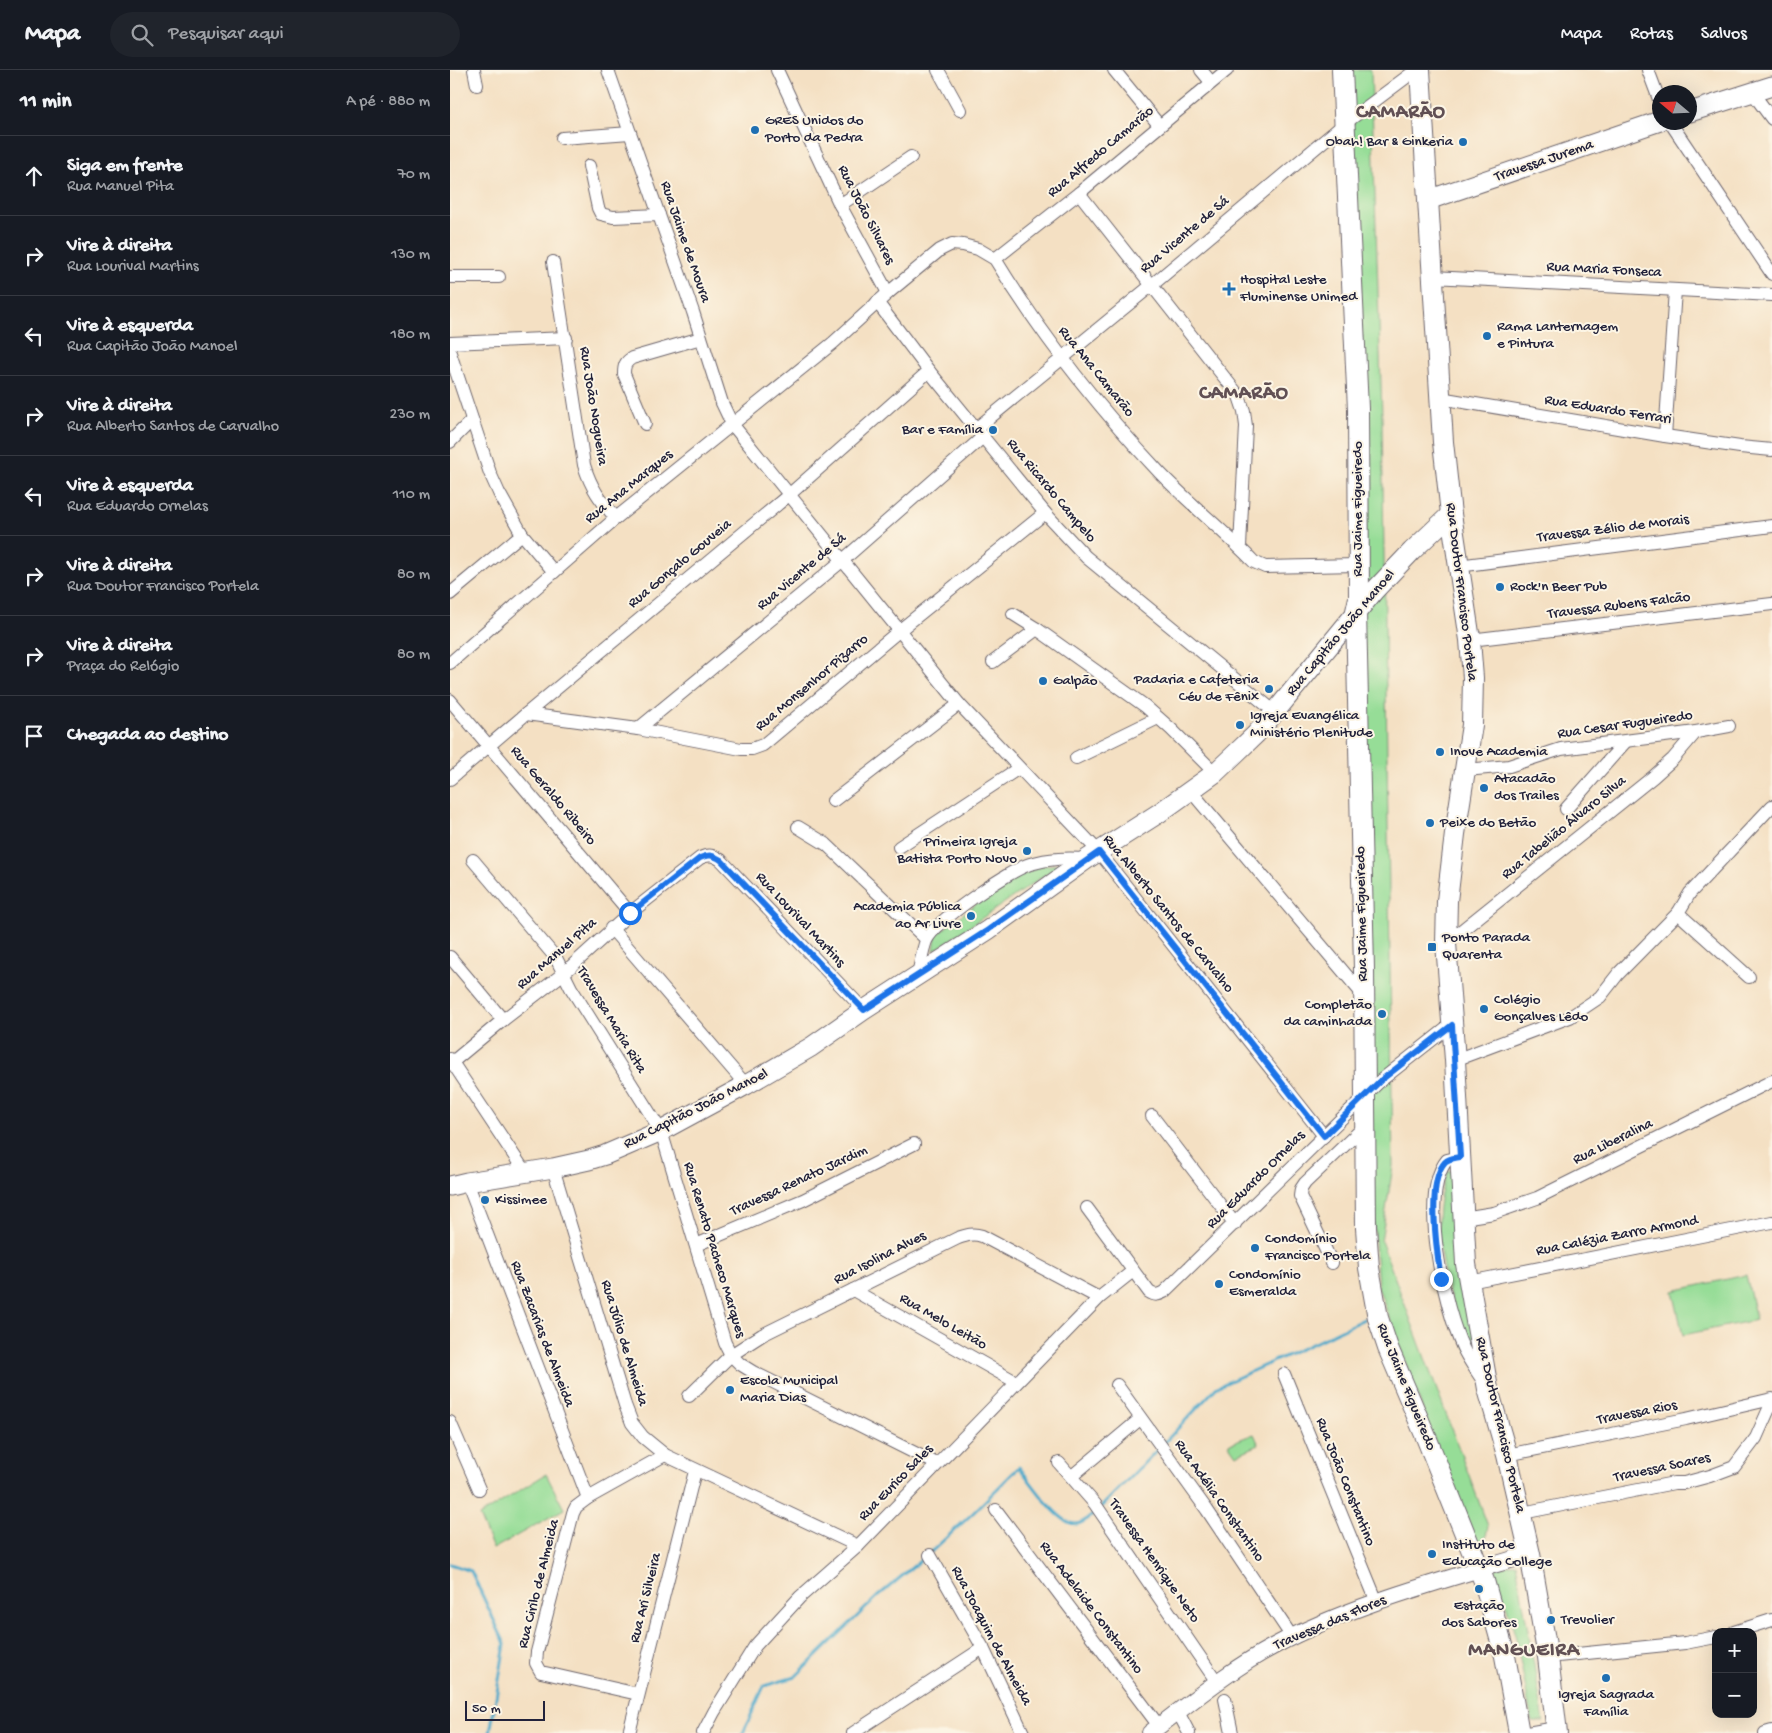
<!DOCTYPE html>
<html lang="pt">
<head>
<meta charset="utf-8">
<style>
  body { margin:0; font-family:"Gochi Hand",sans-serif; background:#20242c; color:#f1f3f6 }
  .controls { position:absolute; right:15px; bottom:15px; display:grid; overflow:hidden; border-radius:10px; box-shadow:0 5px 20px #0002 }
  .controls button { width:45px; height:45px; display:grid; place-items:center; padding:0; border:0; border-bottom:1px solid #363941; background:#171b24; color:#f1f3f6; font:25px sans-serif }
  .compass { position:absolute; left:1202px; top:15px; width:45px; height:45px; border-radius:50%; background:#171b24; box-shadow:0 5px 20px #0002; rotate:289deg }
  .scale { position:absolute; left:15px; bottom:12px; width:80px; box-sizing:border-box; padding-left:5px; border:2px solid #22223b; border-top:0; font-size:14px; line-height:18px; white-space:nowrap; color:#22223b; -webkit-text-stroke:4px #fcf5e5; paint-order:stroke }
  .stop { position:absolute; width:15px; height:15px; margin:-11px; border:4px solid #1a73e8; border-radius:50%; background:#fff }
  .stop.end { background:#1a73e8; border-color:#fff; box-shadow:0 1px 5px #0008 }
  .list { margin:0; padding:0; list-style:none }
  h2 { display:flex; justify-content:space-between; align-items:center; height:65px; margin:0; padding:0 20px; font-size:21px }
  h2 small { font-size:16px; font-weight:400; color:#9ea1a6 }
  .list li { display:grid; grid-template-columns:32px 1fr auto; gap:15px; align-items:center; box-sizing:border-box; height:80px; padding:0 20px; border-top:1px solid #363941 }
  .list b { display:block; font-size:19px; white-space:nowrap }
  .list p { margin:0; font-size:16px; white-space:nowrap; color:#9ea1a6 }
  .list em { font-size:16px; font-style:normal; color:#9ea1a6 }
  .icon { flex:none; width:28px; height:28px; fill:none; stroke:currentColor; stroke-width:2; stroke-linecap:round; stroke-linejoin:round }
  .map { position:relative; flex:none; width:1322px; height:1663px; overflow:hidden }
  header { display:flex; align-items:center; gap:30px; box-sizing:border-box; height:70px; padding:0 25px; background:#171b24; border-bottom:1px solid #363941 }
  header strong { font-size:24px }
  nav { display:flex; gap:28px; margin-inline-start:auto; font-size:18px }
  .search { width:350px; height:45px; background:#20242c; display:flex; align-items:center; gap:12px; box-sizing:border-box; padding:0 18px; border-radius:28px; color:#9ea1a6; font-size:19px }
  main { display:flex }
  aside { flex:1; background:#171b24 }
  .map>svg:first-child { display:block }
  .green { fill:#96dd97; stroke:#5c8069 }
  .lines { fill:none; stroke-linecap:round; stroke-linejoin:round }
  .stream { stroke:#4ca9cb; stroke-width:3 }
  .minor-casing { stroke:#6c646b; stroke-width:14 }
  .tertiary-casing { stroke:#6c646b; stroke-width:18 }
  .secondary-casing { stroke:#6c646b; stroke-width:21 }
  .primary-casing { stroke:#6c646b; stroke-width:22 }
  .minor { stroke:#fff; stroke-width:12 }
  .tertiary { stroke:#fff; stroke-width:16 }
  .secondary { stroke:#fff; stroke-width:19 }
  .primary { stroke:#fff; stroke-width:20 }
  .route { stroke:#1a73e8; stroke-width:6 }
  .poi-dot { fill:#1f6fb2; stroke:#fcf5e5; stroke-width:2 }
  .labels { text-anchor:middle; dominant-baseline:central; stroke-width:4; stroke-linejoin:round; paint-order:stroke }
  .poi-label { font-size:15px; fill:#22223b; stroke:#fcf5e5; text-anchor:start }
  .street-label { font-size:15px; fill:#22223b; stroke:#fcf5e5 }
  .district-label { font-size:20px; font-weight:bold; letter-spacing:1px; fill:#615054; stroke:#fcf5e5 }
</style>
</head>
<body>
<header>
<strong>Mapa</strong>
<div class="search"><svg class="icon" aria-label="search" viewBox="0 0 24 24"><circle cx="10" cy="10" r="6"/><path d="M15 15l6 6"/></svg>Pesquisar aqui</div>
<nav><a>Mapa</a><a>Rotas</a><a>Salvos</a></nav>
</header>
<main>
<aside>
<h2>11 min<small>A pé · 880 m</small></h2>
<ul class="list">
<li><svg class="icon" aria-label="ahead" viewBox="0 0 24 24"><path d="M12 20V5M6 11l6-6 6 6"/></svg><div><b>Siga em frente</b><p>Rua Manuel Pita</p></div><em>70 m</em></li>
<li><svg class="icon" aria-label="right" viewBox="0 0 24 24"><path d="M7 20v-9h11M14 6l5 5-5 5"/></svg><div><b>Vire à direita</b><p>Rua Lourival Martins</p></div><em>130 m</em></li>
<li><svg class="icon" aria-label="left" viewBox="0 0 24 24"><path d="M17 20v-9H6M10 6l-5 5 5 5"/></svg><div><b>Vire à esquerda</b><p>Rua Capitão João Manoel</p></div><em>180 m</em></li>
<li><svg class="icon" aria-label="right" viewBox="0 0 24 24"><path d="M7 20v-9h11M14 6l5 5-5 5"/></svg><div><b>Vire à direita</b><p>Rua Alberto Santos de Carvalho</p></div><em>230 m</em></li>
<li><svg class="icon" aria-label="left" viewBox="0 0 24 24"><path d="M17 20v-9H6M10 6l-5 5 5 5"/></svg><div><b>Vire à esquerda</b><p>Rua Eduardo Ornelas</p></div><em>110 m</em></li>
<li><svg class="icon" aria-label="right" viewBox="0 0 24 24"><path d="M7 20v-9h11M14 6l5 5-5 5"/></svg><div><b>Vire à direita</b><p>Rua Doutor Francisco Portela</p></div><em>80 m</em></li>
<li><svg class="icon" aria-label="right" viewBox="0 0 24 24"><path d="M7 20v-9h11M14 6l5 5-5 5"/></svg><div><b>Vire à direita</b><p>Praça do Relógio</p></div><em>80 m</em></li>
<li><svg class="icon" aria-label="arrive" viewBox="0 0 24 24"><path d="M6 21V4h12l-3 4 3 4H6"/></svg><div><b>Chegada ao destino</b></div></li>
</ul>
</aside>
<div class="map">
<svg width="1322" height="1663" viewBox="0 0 1322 1663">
  <rect width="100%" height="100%" fill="#fcf5e5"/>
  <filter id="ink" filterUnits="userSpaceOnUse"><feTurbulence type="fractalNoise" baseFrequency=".02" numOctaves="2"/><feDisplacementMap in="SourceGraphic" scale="10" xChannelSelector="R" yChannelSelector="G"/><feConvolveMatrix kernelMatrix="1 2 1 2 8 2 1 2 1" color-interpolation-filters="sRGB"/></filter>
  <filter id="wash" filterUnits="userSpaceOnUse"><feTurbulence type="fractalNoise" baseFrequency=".0096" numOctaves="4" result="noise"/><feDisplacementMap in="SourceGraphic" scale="20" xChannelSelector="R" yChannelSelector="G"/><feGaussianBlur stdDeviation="1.12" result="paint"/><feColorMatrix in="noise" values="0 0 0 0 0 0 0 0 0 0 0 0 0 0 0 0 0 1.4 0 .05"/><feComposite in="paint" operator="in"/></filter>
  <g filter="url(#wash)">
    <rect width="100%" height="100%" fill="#f4e0c3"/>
    <g class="green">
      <path d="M898 0H921L932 346 943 1096 931 1171 1038 1456 1032 1487 978 1354 928 1217 920 1096Z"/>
      <path d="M611 794 484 881 486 865 544 820 591 796Z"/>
      <path d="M998 1101H1002L1030 1289C1026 1286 1021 1283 1018 1280 1012 1273 1010 1259 1008 1251 992 1205 978 1148 998 1101Z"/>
      <path d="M1296 1205 1306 1250 1233 1265 1223 1221Z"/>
      <path d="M804 1364 809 1375 786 1385 778 1374Z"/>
      <path d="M96 1404 114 1439 43 1479 29 1446Z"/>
      <path d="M1066 1493 1094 1652H1082L1066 1568 1045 1498Z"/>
    </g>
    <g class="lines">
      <g class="stream">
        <path d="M714 1373 767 1317 866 1272 914 1249"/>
        <path d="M651 1437 708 1379"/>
        <path d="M481 1482 523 1443 569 1397C580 1410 609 1456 627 1454 634 1453 641 1446 647 1442"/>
        <path d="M0 1494 21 1501 55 1574 40 1663"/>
        <path d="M293 1663 314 1616 345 1607 427 1527 476 1486"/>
      </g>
    </g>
  </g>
  <g filter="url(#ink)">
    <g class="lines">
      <defs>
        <g id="minor">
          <path d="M24 0 27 15"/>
          <path d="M158 0 243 242 272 333 282 354 509 634 649 782 874 1066"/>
          <path d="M327 0 390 135 438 223"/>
          <path d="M488 0 510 40"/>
          <path d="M664 0 709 55"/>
          <path d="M751 0 761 12"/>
          <path d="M1198 0 1210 32"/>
          <path d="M1302 22 1322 49"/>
          <path d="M1220 52 1322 204"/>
          <path d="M112 68 180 63"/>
          <path d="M139 96 148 138 151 144 163 147 209 145"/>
          <path d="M629 123 789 326 794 341 796 356 790 477"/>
          <path d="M390 135 461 87"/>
          <path d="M545 189 629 123 777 0"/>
          <path d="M103 192 134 395C141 418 150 430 166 448"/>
          <path d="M0 207H49"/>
          <path d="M983 207 1322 225"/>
          <path d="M427 232 479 301 595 443 636 487 825 642"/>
          <path d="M0 273 116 268"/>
          <path d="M0 283 40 403 49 423 72 464 104 502"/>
          <path d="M990 328 1215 366 1290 377 1322 380"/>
          <path d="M195 354 174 304C174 296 175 292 182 288L251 268"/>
          <path d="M527 358 702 215 894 54 966 0"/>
          <path d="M1215 366 1225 220"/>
          <path d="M0 372 22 350"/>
          <path d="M1008 496 1322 456"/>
          <path d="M0 524 72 464"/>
          <path d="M563 544 587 559"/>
          <path d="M1020 570 1322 534"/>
          <path d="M543 592 587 559 695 636 721 659 765 703"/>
          <path d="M0 593 166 448 383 273 438 223 490 180 502 174 513 175 528 179 545 189C592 266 648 337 710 403 740 434 774 461 804 492L815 497 907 495"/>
          <path d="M0 630 180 843"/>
          <path d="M76 644 188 659 291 679H302L313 675 450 560 595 443"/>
          <path d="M188 659 393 490 534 366"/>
          <path d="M626 688 708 648"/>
          <path d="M1016 700 1059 696 1111 679 1246 662 1279 656"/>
          <path d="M0 709 76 644 340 424 479 301"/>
          <path d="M740 720 914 926"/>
          <path d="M383 731 509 634"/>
          <path d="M1116 739 1176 671"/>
          <path d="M348 757 376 774 476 869"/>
          <path d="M449 777 569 698"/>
          <path d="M23 790 106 888 121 918 211 1061 275 1273 281 1285 290 1294 303 1302 487 1394"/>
          <path d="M1228 843 1299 907"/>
          <path d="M161 858 296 1015"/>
          <path d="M996 873 1203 707 1223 689 1246 662"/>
          <path d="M0 887 53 950"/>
          <path d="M468 904C471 893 472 881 476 871 483 852 560 800 580 794 600 788 617 788 637 789"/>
          <path d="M0 989 75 1102"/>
          <path d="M1005 990 1120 947 1150 927 1168 904 1228 843 1240 823 1322 736"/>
          <path d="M0 994 53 950 114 903 180 843 250 788C259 784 263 785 271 790L414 940"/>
          <path d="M702 1046 785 1154"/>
          <path d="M1010 1087 997 1090C968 1125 995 1240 1013 1278 1018 1289 1026 1300 1033 1311"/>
          <path d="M103 1098 175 1335 182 1353 193 1367 215 1385 408 1476"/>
          <path d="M17 1112 138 1428"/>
          <path d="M637 1138 699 1222C705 1226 708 1225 714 1222L930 1011 1001 955"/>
          <path d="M1013 1148 1044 1143 1087 1128 1322 1011"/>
          <path d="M246 1175 353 1130 464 1074"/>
          <path d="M882 1193 850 1126 851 1119 855 1113 916 1055"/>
          <path d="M1019 1212 1322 1152"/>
          <path d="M403 1220 566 1312"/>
          <path d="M834 1304 927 1532"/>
          <path d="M667 1315 757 1440 842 1567"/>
          <path d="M239 1326 281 1285 312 1265 508 1168C517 1165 523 1163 532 1166L649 1228"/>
          <path d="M0 1352 29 1419"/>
          <path d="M1057 1385 1236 1349 1322 1329"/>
          <path d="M609 1393 645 1434 767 1612"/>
          <path d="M622 1406 690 1349"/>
          <path d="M546 1440 709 1656"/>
          <path d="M1072 1443 1224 1413H1234L1260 1406 1284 1397 1306 1368 1322 1332"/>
          <path d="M480 1485 533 1578 573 1663"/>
          <path d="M1284 1562 1322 1550"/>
          <path d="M1098 1587 1235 1573 1266 1567"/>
          <path d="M188 1624 91 1602 86 1593 87 1582 123 1443 126 1437 138 1428 215 1385"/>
          <path d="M775 1629 782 1663"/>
          <path d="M728 1642 739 1663"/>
          <path d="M179 1663 245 1401"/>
          <path d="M253 1663 264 1642 305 1576 350 1527 408 1476 649 1228 683 1201"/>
          <path d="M403 1663 533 1578"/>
          <path d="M1077 1663 1106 1658"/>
          <path d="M1315 1663 1322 1661"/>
        </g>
        <path id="tertiary" d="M700 1663C740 1633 779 1600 824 1576 902 1534 995 1510 1080 1484"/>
        <g id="secondary">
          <path d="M1240 42 1322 16"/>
          <path d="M978 130 1210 51"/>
          <path d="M0 1116 17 1112 103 1098 139 1090 155 1085 211 1061 296 1015 361 977 414 940 538 860 637 789 709 743 765 703 784 685 806 664 825 642 924 521 962 481 1001 444"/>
        </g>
        <g id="primary">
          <path d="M892 0 908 339 909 528 906 541 914 899 916 1158 919 1198 928 1248 938 1278 976 1367 1034 1511 1055 1586 1069 1663"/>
          <path d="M970 0 993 372 1001 444 1020 570 1023 608 1022 655 1005 764 997 831 996 873 1005 990 1016 1194 1038 1319 1057 1385 1080 1484 1098 1587 1107 1663"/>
        </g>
      </defs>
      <use href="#minor" class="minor-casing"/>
      <use href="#tertiary" class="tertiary-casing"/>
      <use href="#secondary" class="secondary-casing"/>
      <use href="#primary" class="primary-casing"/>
      <use href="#minor" class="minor"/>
      <use href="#tertiary" class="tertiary"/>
      <use href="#secondary" class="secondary"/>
      <use href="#primary" class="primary"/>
    </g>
  </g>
  <g class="lines" filter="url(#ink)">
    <path class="route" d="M180 843 250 788C259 784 263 785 271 790L414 940 538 860 649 782 874 1066 930 1011 1002 955 1010 1087C1004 1088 999 1088 995 1092 976 1112 987 1183 991 1209"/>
  </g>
  <g class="poi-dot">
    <circle cx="305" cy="60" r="5"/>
    <circle cx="1013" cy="72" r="5"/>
    <path d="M776.5 211.5h5v5h5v5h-5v5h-5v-5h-5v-5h5z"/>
    <circle cx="1037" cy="266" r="5"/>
    <circle cx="543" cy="360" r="5"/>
    <circle cx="1050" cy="517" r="5"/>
    <circle cx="593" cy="611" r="5"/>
    <circle cx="819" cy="619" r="5"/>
    <circle cx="790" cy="655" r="5"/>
    <circle cx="990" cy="682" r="5"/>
    <circle cx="1034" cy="718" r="5"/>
    <circle cx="980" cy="753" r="5"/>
    <circle cx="577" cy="781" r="5"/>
    <circle cx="521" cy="846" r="5"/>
    <rect x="977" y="872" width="10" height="10" rx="2.5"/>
    <circle cx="1034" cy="939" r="5"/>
    <circle cx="932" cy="944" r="5"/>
    <circle cx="35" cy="1130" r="5"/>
    <circle cx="805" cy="1178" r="5"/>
    <circle cx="769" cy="1214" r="5"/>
    <circle cx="280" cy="1320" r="5"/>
    <circle cx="982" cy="1484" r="5"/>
    <circle cx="1029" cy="1519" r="5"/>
    <circle cx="1101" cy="1550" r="5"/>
    <circle cx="1156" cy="1608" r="5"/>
  </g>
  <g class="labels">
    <g class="poi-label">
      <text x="315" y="51">GRES Unidos do<tspan x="315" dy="17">Porto da Pedra</tspan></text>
      <text x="1003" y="72" text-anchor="end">Obah! Bar &amp; Ginkeria</text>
      <text x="790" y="210">Hospital Leste<tspan x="790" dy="17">Fluminense Unimed</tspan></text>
      <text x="1047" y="257">Rama Lanternagem<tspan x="1047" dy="17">e Pintura</tspan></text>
      <text x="533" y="360" text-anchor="end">Bar e Família</text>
      <text x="1060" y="517">Rock'n Beer Pub</text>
      <text x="809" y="610" text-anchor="end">Padaria e Cafeteria<tspan x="809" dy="17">Céu de Fênix</tspan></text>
      <text x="603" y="611">Galpão</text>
      <text x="800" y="646">Igreja Evangélica<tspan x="800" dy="17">Ministério Plenitude</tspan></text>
      <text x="1000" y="682">Inove Academia</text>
      <text x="1044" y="709">Atacadão<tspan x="1044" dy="17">dos Trailes</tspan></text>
      <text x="990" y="753">Peixe do Betão</text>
      <text x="567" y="772" text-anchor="end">Primeira Igreja<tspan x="567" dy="17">Batista Porto Novo</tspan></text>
      <text x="511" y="837" text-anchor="end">Academia Pública<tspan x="511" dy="17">ao Ar Livre</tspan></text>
      <text x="992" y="868">Ponto Parada<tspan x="992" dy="17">Quarenta</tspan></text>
      <text x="1044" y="930">Colégio<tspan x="1044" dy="17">Gonçalves Lêdo</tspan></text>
      <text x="922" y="935" text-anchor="end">Completão<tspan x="922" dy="17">da caminhada</tspan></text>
      <text x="45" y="1130">Kissimee</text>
      <text x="815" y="1169">Condomínio<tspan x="815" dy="17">Francisco Portela</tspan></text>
      <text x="779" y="1205">Condomínio<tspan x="779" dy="17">Esmeralda</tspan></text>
      <text x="290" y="1311">Escola Municipal<tspan x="290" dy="17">Maria Dias</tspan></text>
      <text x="992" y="1475">Instituto de<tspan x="992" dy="17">Educação College</tspan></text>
      <text x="1029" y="1536" text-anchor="middle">Estação<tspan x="1029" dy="17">dos Sabores</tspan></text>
      <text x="1111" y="1550">Trevolier</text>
      <text x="1156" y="1625" text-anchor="middle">Igreja Sagrada<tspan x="1156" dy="17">Família</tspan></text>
    </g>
    <g class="street-label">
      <text transform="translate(651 82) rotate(-40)">Rua Alfredo Camarão</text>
      <text transform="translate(1094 91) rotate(-19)">Travessa Jurema</text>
      <text transform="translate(416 145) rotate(63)">Rua João Silvares</text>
      <text transform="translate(735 165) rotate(-40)">Rua Vicente de Sá</text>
      <text transform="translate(235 172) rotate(71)">Rua Jaime de Moura</text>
      <text transform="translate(1154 200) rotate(3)">Rua Maria Fonseca</text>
      <text transform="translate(646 302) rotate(51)">Rua Ana Camarão</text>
      <text transform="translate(143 336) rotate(81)">Rua João Nogueira</text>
      <text transform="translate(1158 340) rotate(9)">Rua Eduardo Ferrari</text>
      <text transform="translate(179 417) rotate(-39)">Rua Ana Marques</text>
      <text transform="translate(601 421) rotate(50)">Rua Ricardo Campelo</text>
      <text transform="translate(908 439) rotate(-90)">Rua Jaime Figueiredo</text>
      <text transform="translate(1163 459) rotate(-7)">Travessa Zélio de Morais</text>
      <text transform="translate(230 494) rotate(-40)">Rua Gonçalo Gouveia</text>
      <text transform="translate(352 502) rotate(-40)">Rua Vicente de Sá</text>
      <text transform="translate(1011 522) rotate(83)">Rua Doutor Francisco Portela</text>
      <text transform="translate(1169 536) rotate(-7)">Travessa Rubens Falcão</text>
      <text transform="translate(891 563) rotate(-50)">Rua Capitão João Manoel</text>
      <text transform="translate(362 613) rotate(-40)">Rua Monsenhor Pizarro</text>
      <text transform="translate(1175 655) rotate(-8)">Rua Cesar Fugueiredo</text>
      <text transform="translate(103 726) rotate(50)">Rua Geraldo Ribeiro</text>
      <text transform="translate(1114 758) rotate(-39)">Rua Tabelião Álvaro Silva</text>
      <text transform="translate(718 844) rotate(51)">Rua Alberto Santos de Carvalho</text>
      <text transform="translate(912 844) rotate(-91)">Rua Jaime Figueiredo</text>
      <text transform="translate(350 850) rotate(47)">Rua Lourival Martins</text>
      <text transform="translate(107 884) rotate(-41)">Rua Manuel Pita</text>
      <text transform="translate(161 950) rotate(59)">Travessa Maria Rita</text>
      <text transform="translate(246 1039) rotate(-27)">Rua Capitão João Manoel</text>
      <text transform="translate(1163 1072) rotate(-26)">Rua Liberalina</text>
      <text transform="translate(806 1110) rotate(-45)">Rua Eduardo Ornelas</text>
      <text transform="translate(349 1111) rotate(-25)">Travessa Renato Jardim</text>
      <text transform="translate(1167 1166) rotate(-11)">Rua Calézia Zarro Armond</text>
      <text transform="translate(264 1180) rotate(73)">Rua Renato Pacheco Marques</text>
      <text transform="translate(430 1188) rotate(-27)">Rua Isolina Alves</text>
      <text transform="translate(493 1252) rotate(30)">Rua Melo Leitão</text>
      <text transform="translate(92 1264) rotate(69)">Rua Zacarias de Almeida</text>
      <text transform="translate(174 1273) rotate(73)">Rua Júlio de Almeida</text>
      <text transform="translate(956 1317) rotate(68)">Rua Jaime Figueiredo</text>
      <text transform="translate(1187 1343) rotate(-11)">Travessa Rios</text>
      <text transform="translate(1050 1355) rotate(77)">Rua Doutor Francisco Portela</text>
      <text transform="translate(1212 1398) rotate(-12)">Travessa Soares</text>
      <text transform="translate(895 1412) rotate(68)">Rua João Constantino</text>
      <text transform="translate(446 1413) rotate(-46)">Rua Eurico Sales</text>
      <text transform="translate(769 1431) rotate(55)">Rua Adélia Constantino</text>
      <text transform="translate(704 1491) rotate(55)">Travessa Henrique Neto</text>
      <text transform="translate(89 1514) rotate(-76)">Rua Cirilo de Almeida</text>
      <text transform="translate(196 1528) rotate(-76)">Rua Ari Silveira</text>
      <text transform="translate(641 1538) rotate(53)">Rua Adelaide Constantino</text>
      <text transform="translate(880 1553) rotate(-23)">Travessa das Flores</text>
      <text transform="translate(541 1566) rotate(62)">Rua Joaquim de Almeida</text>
    </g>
    <g class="district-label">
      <text x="951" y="43">CAMARÃO</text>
      <text x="794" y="324">CAMARÃO</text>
      <text x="1074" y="1581">MANGUEIRA</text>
    </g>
  </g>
</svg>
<div class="controls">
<button>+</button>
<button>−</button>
</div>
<svg class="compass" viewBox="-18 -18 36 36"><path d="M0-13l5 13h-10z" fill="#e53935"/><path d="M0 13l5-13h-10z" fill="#9ea1a6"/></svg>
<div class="scale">50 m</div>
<div class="stop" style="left:180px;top:843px"></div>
<div class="stop end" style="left:991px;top:1209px"></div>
</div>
</main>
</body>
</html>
